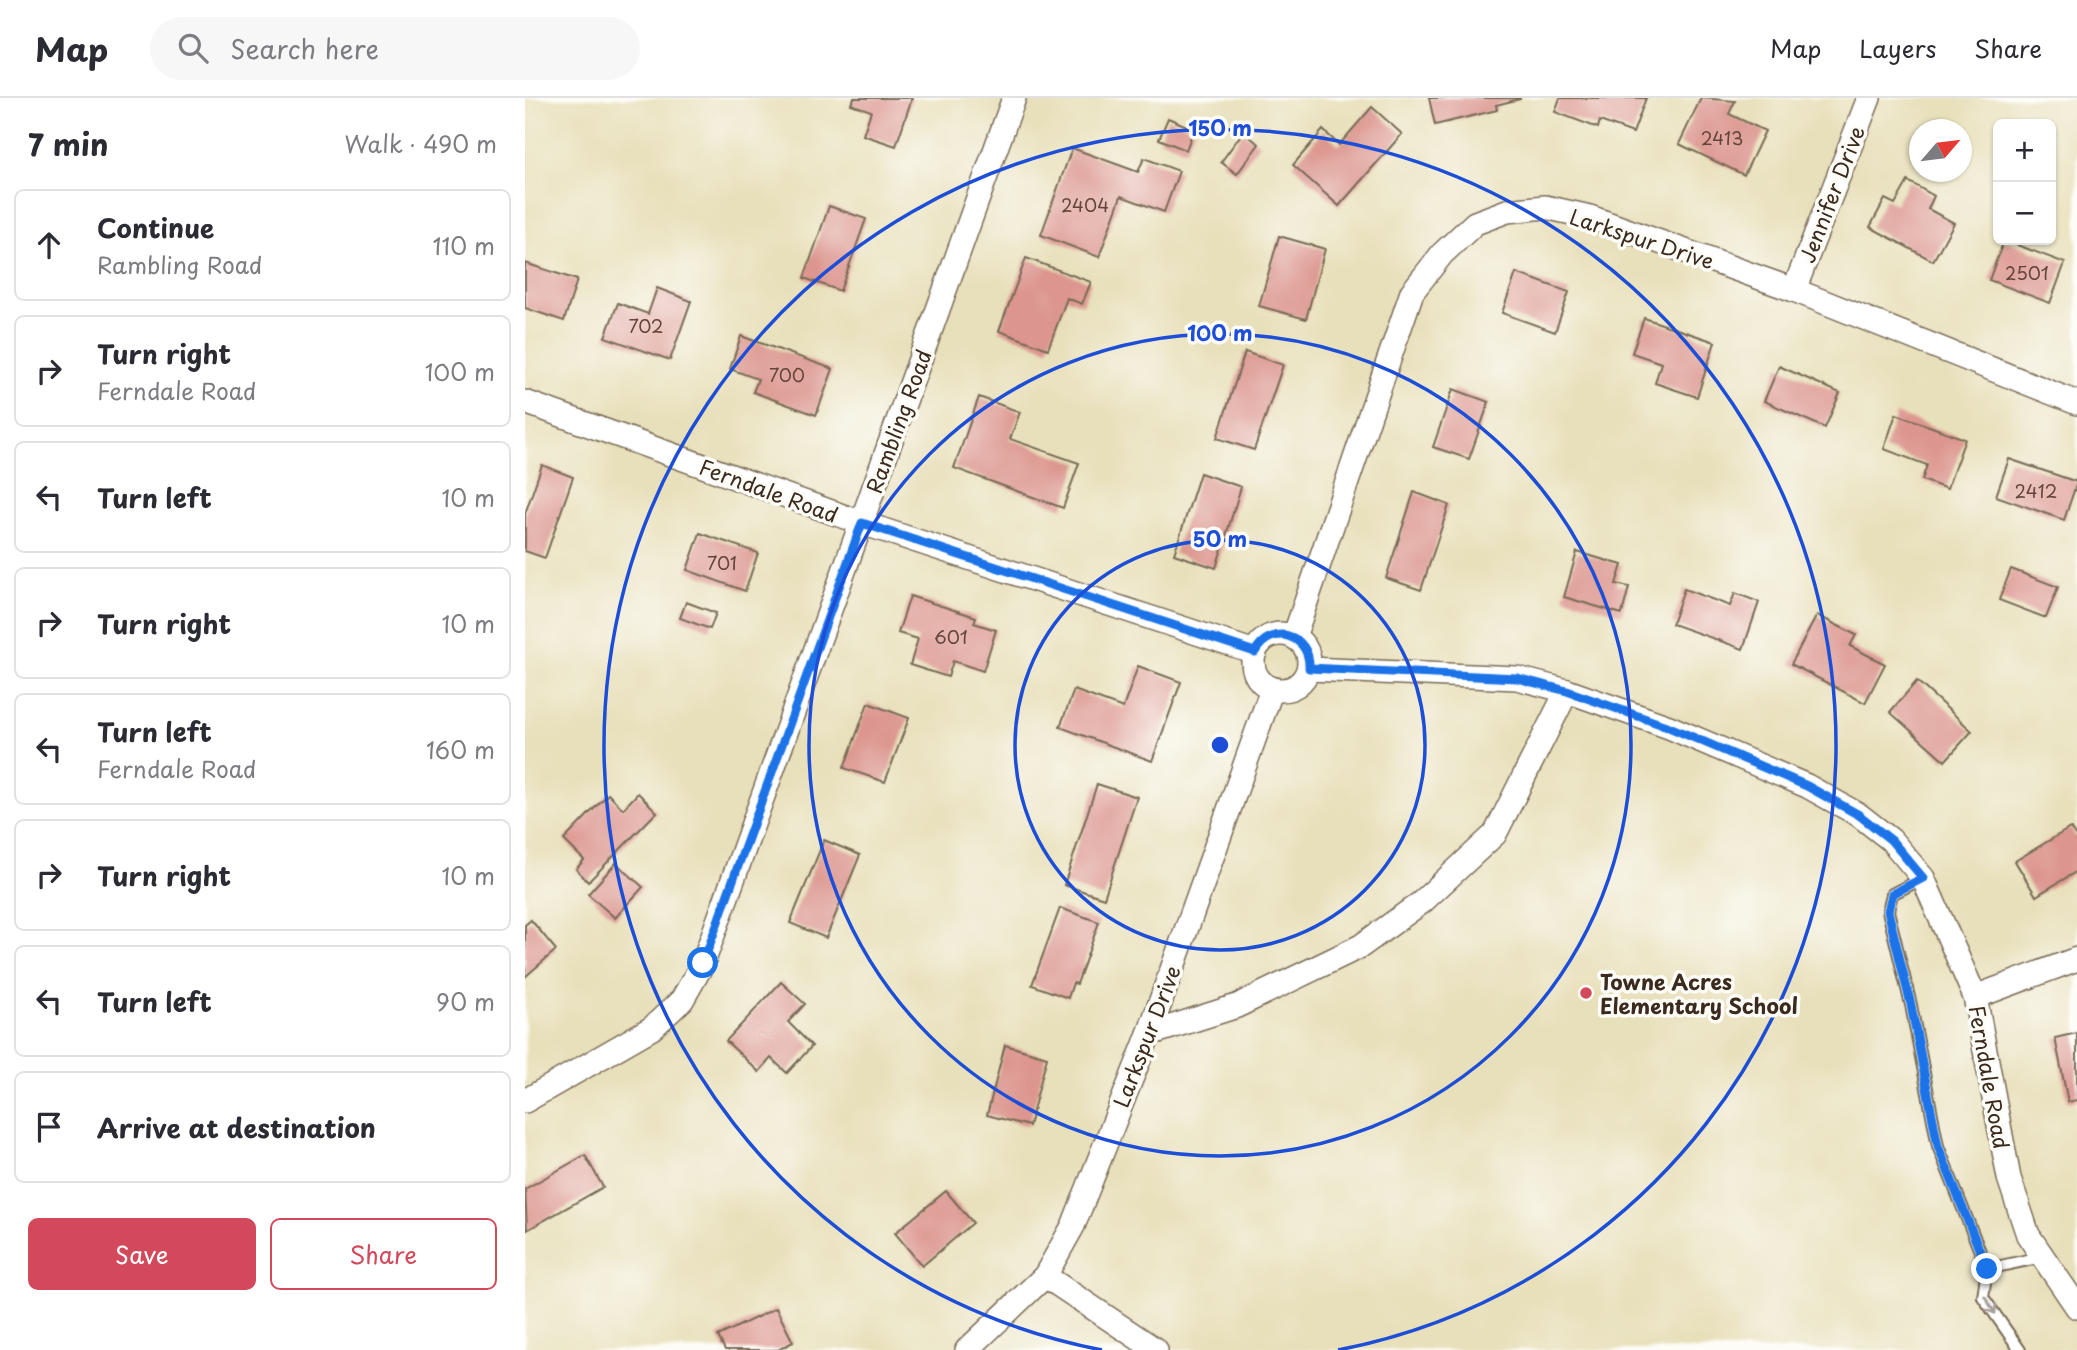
<!DOCTYPE html>
<html lang="en">
<head>
<meta charset="utf-8">
<style>
  body { margin:0; font-family:"Playpen Sans",sans-serif; background:#f7f7f7; color:#2b2b33 }
  .controls { position:absolute; right:21px; top:21px; display:grid; overflow:hidden; border-radius:10px; box-shadow:0 2px 5px #0004 }
  .controls button { width:63px; height:63px; display:grid; place-items:center; padding:0; border:0; border-bottom:2px solid #e1e1e2; background:#fff; color:#2b2b33; font:35px sans-serif }
  .compass { position:absolute; left:1384px; top:21px; width:63px; height:63px; border-radius:50%; background:#fff; box-shadow:0 2px 5px #0004; rotate:62deg }
  .stop { position:absolute; width:21px; height:21px; margin:-16px; border:5px solid #1a73e8; border-radius:50%; background:#fff }
  .stop.end { background:#1a73e8; border-color:#fff; box-shadow:0 2px 7px #0008 }
  .list { margin:0; padding:0; list-style:none }
  h2 { display:flex; justify-content:space-between; align-items:center; height:91px; margin:0; padding:0 28px; font-size:30px }
  h2 small { font-size:23px; font-weight:400; color:#7c7c81 }
  .list li { display:grid; grid-template-columns:46px 1fr auto; gap:21px; align-items:center; box-sizing:border-box; height:112px; margin:0 14px 14px; padding:0 14px; border:2px solid #e1e1e2; border-radius:10px }
  .list b { display:block; font-size:26px; white-space:nowrap }
  .list p { margin:0; font-size:23px; white-space:nowrap; color:#7c7c81 }
  .list em { font-size:23px; font-style:normal; color:#7c7c81 }
  .actions { display:flex; gap:14px; padding:21px 28px }
  .actions a { flex:1; padding:16px 0; border:2px solid #d1495b; border-radius:10px; text-align:center; font-size:24px; color:#d1495b }
  .actions .main { background:#d1495b; color:#fff }
  .icon { flex:none; width:38px; height:38px; fill:none; stroke:currentColor; stroke-width:2; stroke-linecap:round; stroke-linejoin:round }
  .map { position:relative; flex:none; width:1552px; height:1252px; overflow:hidden }
  header { display:flex; align-items:center; gap:42px; box-sizing:border-box; height:98px; padding:0 35px; background:#fff; border-bottom:2px solid #e1e1e2 }
  header strong { font-size:33px }
  nav { display:flex; gap:38px; margin-inline-start:auto; font-size:24px }
  .search { width:490px; height:63px; background:#f7f7f7; display:flex; align-items:center; gap:18px; box-sizing:border-box; padding:0 24px; border-radius:38px; color:#7c7c81; font-size:26px }
  main { display:flex }
  aside { flex:1; background:#fff }
  .map>svg:first-child { display:block }
  .building { fill:#dc968f }
  .lines { fill:none; stroke-linecap:round; stroke-linejoin:round }
  .lane-casing { stroke:#786a55; stroke-width:14 }
  .street-casing { stroke:#786a55; stroke-width:26 }
  .lane { stroke:#fff; stroke-width:10 }
  .street { stroke:#fff; stroke-width:23 }
  .oneway { stroke:#a79f9a }
  .route { stroke:#1a73e8; stroke-width:9 }
  .ring { fill:none; stroke:#1d4ed8; stroke-width:3.5 }
  .poi-dot { fill:#d1495b; stroke:#fdfcf7; stroke-width:2.5 }
  .labels { text-anchor:middle; dominant-baseline:central; stroke-width:7; stroke-linejoin:round; paint-order:stroke }
  .number-label { font-size:18px; fill:#63453a }
  .street-label { font-size:21px; fill:#3b2a1e; stroke:#fdfcf7 }
  .poi-label { font-size:21px; font-weight:bold; fill:#3b2a1e; stroke:#fdfcf7; text-anchor:start }
  .centre { fill:#1d4ed8; stroke:#fdfcf7; stroke-width:3.5 }
  .ring-label { font-size:21px; text-anchor:middle; font-weight:bold; fill:#1d4ed8; stroke:#fdfcf7; stroke-width:7; stroke-linejoin:round; paint-order:stroke }
</style>
</head>
<body>
<header>
<strong>Map</strong>
<div class="search"><svg class="icon" aria-label="search" viewBox="0 0 24 24"><circle cx="10" cy="10" r="6"/><path d="M15 15l6 6"/></svg>Search here</div>
<nav><a>Map</a><a>Layers</a><a>Share</a></nav>
</header>
<main>
<aside>
<h2>7 min<small>Walk · 490 m</small></h2>
<ul class="list">
<li><svg class="icon" aria-label="ahead" viewBox="0 0 24 24"><path d="M12 20V5M6 11l6-6 6 6"/></svg><div><b>Continue</b><p>Rambling Road</p></div><em>110 m</em></li>
<li><svg class="icon" aria-label="right" viewBox="0 0 24 24"><path d="M7 20v-9h11M14 6l5 5-5 5"/></svg><div><b>Turn right</b><p>Ferndale Road</p></div><em>100 m</em></li>
<li><svg class="icon" aria-label="left" viewBox="0 0 24 24"><path d="M17 20v-9H6M10 6l-5 5 5 5"/></svg><div><b>Turn left</b></div><em>10 m</em></li>
<li><svg class="icon" aria-label="right" viewBox="0 0 24 24"><path d="M7 20v-9h11M14 6l5 5-5 5"/></svg><div><b>Turn right</b></div><em>10 m</em></li>
<li><svg class="icon" aria-label="left" viewBox="0 0 24 24"><path d="M17 20v-9H6M10 6l-5 5 5 5"/></svg><div><b>Turn left</b><p>Ferndale Road</p></div><em>160 m</em></li>
<li><svg class="icon" aria-label="right" viewBox="0 0 24 24"><path d="M7 20v-9h11M14 6l5 5-5 5"/></svg><div><b>Turn right</b></div><em>10 m</em></li>
<li><svg class="icon" aria-label="left" viewBox="0 0 24 24"><path d="M17 20v-9H6M10 6l-5 5 5 5"/></svg><div><b>Turn left</b></div><em>90 m</em></li>
<li><svg class="icon" aria-label="arrive" viewBox="0 0 24 24"><path d="M6 21V4h12l-3 4 3 4H6"/></svg><div><b>Arrive at destination</b></div></li>
</ul>
<div class="actions"><a class="main">Save</a><a>Share</a></div>
</aside>
<div class="map">
<svg width="1552" height="1252" viewBox="0 0 1552 1252">
  <rect width="100%" height="100%" fill="#fdfcf7"/>
  <filter id="ink" filterUnits="userSpaceOnUse"><feTurbulence type="fractalNoise" baseFrequency=".0143" numOctaves="2"/><feDisplacementMap in="SourceGraphic" scale="14" xChannelSelector="R" yChannelSelector="G"/><feConvolveMatrix kernelMatrix="1 2 1 2 8 2 1 2 1" color-interpolation-filters="sRGB"/></filter>
  <filter id="wash" filterUnits="userSpaceOnUse"><feTurbulence type="fractalNoise" baseFrequency=".00686" numOctaves="4" result="noise"/><feDisplacementMap in="SourceGraphic" scale="28" xChannelSelector="R" yChannelSelector="G"/><feGaussianBlur stdDeviation="1.57" result="paint"/><feColorMatrix in="noise" values="0 0 0 0 0 0 0 0 0 0 0 0 0 0 0 0 0 1.4 0 .05"/><feComposite in="paint" operator="in"/></filter>
  <g filter="url(#wash)">
    <rect width="100%" height="100%" fill="#e8e0bb"/>
    <g id="blocks">
      <g class="building">
        <path d="M329 0H387L371 48 338 37 346 13 326 6Z"/>
        <path d="M904 0H995V1L971 7 972 12 910 27Z"/>
        <path d="M1035 0H1121L1108 35 1075 23 1073 30 1030 14Z"/>
        <path d="M1176 0 1210 3 1204 16 1240 33 1219 77 1154 46Z"/>
        <path d="M847 9 877 36 814 108 768 67 798 32 814 47Z"/>
        <path d="M643 20 669 31 661 52 634 41Z"/>
        <path d="M718 34 734 46 712 76 696 64Z"/>
        <path d="M547 50 613 74 619 60 654 73 639 114 596 98 574 159 516 137Z"/>
        <path d="M1383 83 1409 98 1403 111 1429 125 1408 163 1345 129 1360 101 1370 106Z"/>
        <path d="M304 108 341 121 315 193 279 180Z"/>
        <path d="M754 138 800 151 781 221 734 208Z"/>
        <path d="M1479 142 1540 165 1525 205 1464 182Z"/>
        <path d="M501 160 566 184 557 206 542 200 523 251 474 233Z"/>
        <path d="M0 165 52 182 39 223 0 210Z"/>
        <path d="M991 175 1044 194 1030 234 977 215Z"/>
        <path d="M132 190 166 203 145 262 80 239 93 205 123 216Z"/>
        <path d="M1119 220 1190 244 1172 299 1130 285 1136 265 1107 255Z"/>
        <path d="M216 238 308 271 291 317 228 294 233 281 205 271Z"/>
        <path d="M720 254 758 267 729 352 692 340Z"/>
        <path d="M1254 268 1315 295 1300 330 1239 303Z"/>
        <path d="M928 291 964 304 944 361 908 349Z"/>
        <path d="M454 299 495 314 485 341 554 365 538 410 429 370Z"/>
        <path d="M1371 316 1440 341 1422 391 1397 382 1402 367 1359 351Z"/>
        <path d="M1484 361 1552 384 1539 422 1471 398Z"/>
        <path d="M17 367 48 379 20 460 0 453V416Z"/>
        <path d="M675 375 716 389 691 470 649 456Z"/>
        <path d="M889 394 924 407 896 492 861 480Z"/>
        <path d="M175 435 233 455 220 493 162 472Z"/>
        <path d="M1052 454 1097 467 1091 486 1104 489 1097 516 1039 499Z"/>
        <path d="M1486 471 1533 489 1521 520 1474 502Z"/>
        <path d="M1159 491 1205 508 1210 495 1234 504 1218 551 1147 526Z"/>
        <path d="M385 498 451 519 449 525 471 532 458 573 428 563 423 579 385 567 393 541 373 535Z"/>
        <path d="M161 504 191 515 185 531 155 520Z"/>
        <path d="M1292 517 1331 537 1325 548 1360 566 1340 605 1266 566Z"/>
        <path d="M613 568 656 584 627 663 535 629 549 592 598 610Z"/>
        <path d="M1392 583 1447 633 1420 663 1365 614Z"/>
        <path d="M343 605 384 620 360 684 319 670Z"/>
        <path d="M572 686 612 699 579 800 539 787Z"/>
        <path d="M113 695 132 714 63 784 51 771 59 762 39 742 83 696 98 711Z"/>
        <path d="M1545 730 1552 740V773L1511 798 1490 763Z"/>
        <path d="M299 742 335 757 301 840 265 825Z"/>
        <path d="M91 765 118 789 90 820 63 796Z"/>
        <path d="M535 810 574 824 552 886 548 885 543 900 507 887Z"/>
        <path d="M6 822 31 852 0 879V827Z"/>
        <path d="M256 884 280 906 263 924 287 948 262 975 246 960 234 974 201 943Z"/>
        <path d="M1552 935V1002L1543 1004 1530 940Z"/>
        <path d="M480 947 522 959 504 1028 462 1017Z"/>
        <path d="M60 1057 78 1089 2 1132 0 1091Z"/>
        <path d="M421 1093 448 1125 397 1168 370 1135Z"/>
        <path d="M251 1210 268 1244 253 1252H200L193 1238Z"/>
      </g>
    </g>
  </g>
  <g filter="url(#ink)">
    <use href="#blocks" fill-opacity="0" stroke="#786a55" stroke-width="2"/>
    <g class="lines">
      <defs>
        <g id="lane">
          <path d="M1398 780 1367 796 1363 813 1386 907 1413 1048 1462 1171 1458 1199 1495 1252"/>
          <path d="M1462 1171 1517 1159"/>
        </g>
        <g id="street">
          <path d="M1269 192 1344 0"/>
          <path d="M0 304 337 425 730 554"/>
          <circle cx="756" cy="564" r="28"/>
          <path d="M769 539 887 194 917 156 950 125 982 113 1020 109 1065 119 1269 192 1552 305"/>
          <path d="M784 571 992 580 1042 593 1144 629 1282 688 1334 717 1366 742 1398 780 1450 899 1484 1080 1503 1137 1552 1209"/>
          <path d="M1450 899 1552 861"/>
          <path d="M624 936 712 908 836 848 897 804 970 736 1042 593"/>
          <path d="M0 1003 127 930 157 902 178 865 489 0"/>
          <path d="M520 1178 631 1252"/>
          <path d="M442 1252 520 1178 548 1128 624 936 747 591"/>
        </g>
      </defs>
      <use href="#lane" class="lane-casing"/>
      <use href="#street" class="street-casing"/>
      <use href="#lane" class="lane"/>
      <use href="#street" class="street"/>
    </g>
    <defs><path id="oneway-shaft" d="M-6 0H5M1.5-3L5.5 0L1.5 3" fill="none" stroke-width="1.6" stroke-linecap="round" stroke-linejoin="round" transform="scale(1.75)"/></defs>
    <use class="oneway" href="#oneway-shaft" transform="translate(1465 1207) rotate(59)"/>
  </g>
  <g class="lines" filter="url(#ink)">
    <path class="route" d="M178 865 337 425 730 554C747 524 786 537 784 570L992 580 1042 593 1144 629 1282 688 1334 717 1366 742 1398 780 1367 796 1363 813 1386 907 1413 1048 1462 1171"/>
  </g>
  <g class="ring">
    <circle cx="695" cy="647" r="205"/>
    <circle cx="695" cy="647" r="411"/>
    <path d="M577 1252A616 616 0 1 1 813 1252"/>
  </g>
  <circle class="poi-dot" cx="1061" cy="895" r="7"/>
  <g class="labels">
    <g class="number-label">
      <text x="1197" y="39">2413</text>
      <text x="560" y="106">2404</text>
      <text x="1502" y="174">2501</text>
      <text x="121" y="227">702</text>
      <text x="262" y="276">700</text>
      <text x="1511" y="392">2412</text>
      <text x="197" y="464">701</text>
      <text x="426" y="538">601</text>
    </g>
    <g class="street-label">
      <text transform="translate(1306 96) rotate(-69)">Jennifer Drive</text>
      <text transform="translate(1117 140) rotate(18)">Larkspur Drive</text>
      <text transform="translate(373 323) rotate(-70)">Rambling Road</text>
      <text transform="translate(244 392) rotate(20)">Ferndale Road</text>
      <text transform="translate(621 938) rotate(-69)">Larkspur Drive</text>
      <text transform="translate(1465 979) rotate(80)">Ferndale Road</text>
    </g>
    <g class="poi-label">
      <text x="1075" y="883">Towne Acres<tspan x="1075" dy="24">Elementary School</tspan></text>
    </g>
  </g>
  <circle cx="695" cy="647" r="10" class="centre"/>
  <g class="ring-label">
    <text x="695" y="38">150 m</text>
    <text x="695" y="243">100 m</text>
    <text x="695" y="449">50 m</text>
  </g>
</svg>
<div class="controls">
<button>+</button>
<button>−</button>
</div>
<svg class="compass" viewBox="-18 -18 36 36"><path d="M0-13l5 13h-10z" fill="#e53935"/><path d="M0 13l5-13h-10z" fill="#7c7c81"/></svg>
<div class="stop" style="left:178px;top:865px"></div>
<div class="stop end" style="left:1462px;top:1171px"></div>
</div>
</main>
</body>
</html>
